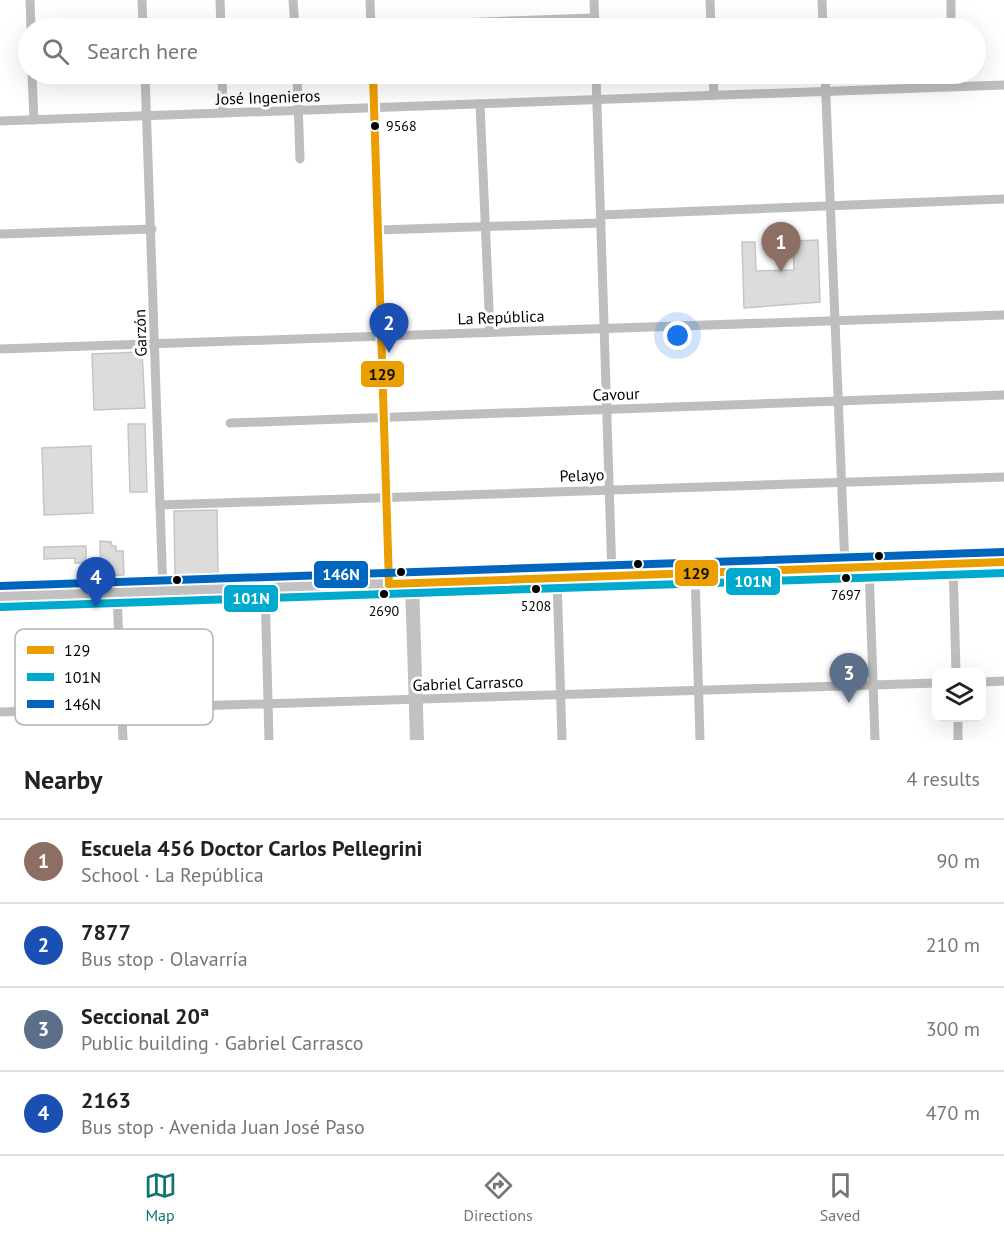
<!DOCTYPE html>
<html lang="en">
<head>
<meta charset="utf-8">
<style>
  body { margin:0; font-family:"PT Sans",sans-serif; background:#f2f2f2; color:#222 }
  .controls { position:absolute; right:18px; bottom:18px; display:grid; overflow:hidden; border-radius:12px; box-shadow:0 6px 24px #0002 }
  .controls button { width:54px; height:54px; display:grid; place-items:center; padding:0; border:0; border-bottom:2px solid #e0e0e0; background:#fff; color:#222; font:30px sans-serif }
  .you { position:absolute; left:678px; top:336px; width:21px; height:21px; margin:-15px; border:4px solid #fff; border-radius:50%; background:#1a73e8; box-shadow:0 0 0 9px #1a73e833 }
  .badge { display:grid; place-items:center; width:39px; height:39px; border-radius:50%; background:#0f766e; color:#fff; font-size:20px; font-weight:700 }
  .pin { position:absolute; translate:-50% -50px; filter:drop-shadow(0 2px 3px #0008) }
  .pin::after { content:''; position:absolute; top:32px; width:21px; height:18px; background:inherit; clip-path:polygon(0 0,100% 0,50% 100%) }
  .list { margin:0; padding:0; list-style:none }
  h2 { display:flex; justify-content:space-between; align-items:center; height:78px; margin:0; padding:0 24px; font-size:26px }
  h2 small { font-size:20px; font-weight:400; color:#767676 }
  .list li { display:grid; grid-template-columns:39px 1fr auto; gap:18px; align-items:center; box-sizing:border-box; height:84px; padding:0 24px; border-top:2px solid #e0e0e0 }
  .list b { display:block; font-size:22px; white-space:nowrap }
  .list p { margin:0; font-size:20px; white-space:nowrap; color:#767676 }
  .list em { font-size:20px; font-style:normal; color:#767676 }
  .icon { flex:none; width:33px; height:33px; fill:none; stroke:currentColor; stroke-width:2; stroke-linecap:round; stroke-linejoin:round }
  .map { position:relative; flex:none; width:1004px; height:740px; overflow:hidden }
  .search { position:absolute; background:#fff; box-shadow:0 6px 24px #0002; left:18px; right:18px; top:18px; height:66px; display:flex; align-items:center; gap:15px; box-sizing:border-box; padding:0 21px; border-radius:33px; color:#767676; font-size:22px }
  .sheet { height:414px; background:#fff }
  nav { display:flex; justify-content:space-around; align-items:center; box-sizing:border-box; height:84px; border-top:2px solid #e0e0e0; background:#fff; font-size:16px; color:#767676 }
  nav a { display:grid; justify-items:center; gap:3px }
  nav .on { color:#0f766e }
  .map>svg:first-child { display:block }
  .building { fill:#dcdcdc; stroke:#c5c5c5; stroke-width:1.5 }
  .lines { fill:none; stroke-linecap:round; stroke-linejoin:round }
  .street { stroke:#bebebe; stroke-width:9 }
  .secondary { stroke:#c1c1c1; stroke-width:14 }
  .bus-1-casing { stroke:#fff; stroke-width:12 }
  .bus-2-casing { stroke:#fff; stroke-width:12 }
  .bus-3-casing { stroke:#fff; stroke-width:12 }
  .bus-1 { stroke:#eb9e00; stroke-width:8 }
  .bus-2 { stroke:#00a9ce; stroke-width:8 }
  .bus-3 { stroke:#0065bd; stroke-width:8 }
  .bus-dot { fill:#000; stroke:#fff; stroke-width:2 }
  .labels { text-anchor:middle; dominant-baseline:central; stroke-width:6; stroke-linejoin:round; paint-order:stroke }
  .bus-label { font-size:14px; fill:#000; stroke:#fff }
  .street-label { font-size:16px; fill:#000; stroke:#fff }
  .key { fill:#fff; stroke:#b2b2b2; stroke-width:1.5 }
  .key-label { font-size:16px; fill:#000 }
  .line-badge { stroke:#fff; stroke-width:2 }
  .badge-label { font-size:16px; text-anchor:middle; font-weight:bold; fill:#fff }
  .pale-badge-label { font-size:16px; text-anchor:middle; font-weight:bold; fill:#111 }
</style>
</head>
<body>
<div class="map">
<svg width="1004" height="740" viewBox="0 0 1004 740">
  <rect width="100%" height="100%" fill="#fff"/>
  <g class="building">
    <path d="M818 240 820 302 744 308 742 242H755L756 271 794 270 793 241Z"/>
    <path d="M142 352 145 408 94 410 92 354Z"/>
    <path d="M128 424H145L147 492H130Z"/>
    <path d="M91 446 93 513 44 515 42 448Z"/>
    <path d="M217 510 218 574 175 575 174 511Z"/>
    <path d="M100 541 111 542 112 546H116V551H123L124 575 101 576Z"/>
    <path d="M86 546V563H75V558L44 559V547Z"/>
  </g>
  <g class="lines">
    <g class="street">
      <path d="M30 0 31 28"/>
      <path d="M142 0 143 28"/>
      <path d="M220 0 221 28"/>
      <path d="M293 0 295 28"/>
      <path d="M370 0 371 28"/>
      <path d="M594 0 595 28"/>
      <path d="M710 0 711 28"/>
      <path d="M822 0 823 28"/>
      <path d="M951 0V28"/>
      <path d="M371 26 594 18"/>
      <path d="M32 74 34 120"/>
      <path d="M145 74 163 592"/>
      <path d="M222 74 223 113"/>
      <path d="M297 74 300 159"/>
      <path d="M373 74 389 584"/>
      <path d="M596 74 612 576"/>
      <path d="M713 74 714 95"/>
      <path d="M825 74 845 567"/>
      <path d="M953 74V86"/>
      <path d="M480 104 490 332"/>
      <path d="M0 121 1004 85"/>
      <path d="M601 215 1004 199"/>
      <path d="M378 230 601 223"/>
      <path d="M0 234 152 229"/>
      <path d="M0 349 1004 315"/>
      <path d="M230 423 1004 395"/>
      <path d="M160 505 1004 477"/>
      <path d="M953 563 956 672"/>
      <path d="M869 567 875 740"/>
      <path d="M695 573 700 740"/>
      <path d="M557 578 562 740"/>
      <path d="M265 588 269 740"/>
      <path d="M117 593 123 740"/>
      <path d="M982 682 1004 681"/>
      <path d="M0 712 936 683"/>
      <path d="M958 718V740"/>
    </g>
    <g class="secondary">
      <path d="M412 583 417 740"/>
      <path d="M0 597 1004 562"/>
    </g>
    <defs>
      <g id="bus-1">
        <path d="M373 74 389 584"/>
        <path d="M389 584 1004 562"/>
      </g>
      <path id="bus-2" d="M0 607 1004 573"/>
      <path id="bus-3" d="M0 586 1004 552"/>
    </defs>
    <use href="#bus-1" class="bus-1-casing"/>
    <use href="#bus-2" class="bus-2-casing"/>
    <use href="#bus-3" class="bus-3-casing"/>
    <use href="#bus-1" class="bus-1"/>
    <use href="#bus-2" class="bus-2"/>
    <use href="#bus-3" class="bus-3"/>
  </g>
  <g class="bus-dot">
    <circle cx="375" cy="126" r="5"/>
    <circle cx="879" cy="556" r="5"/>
    <circle cx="638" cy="564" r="5"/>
    <circle cx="401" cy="572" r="5"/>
    <circle cx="846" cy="578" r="5"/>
    <circle cx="177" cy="580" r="5"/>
    <circle cx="536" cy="589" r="5"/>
    <circle cx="384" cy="594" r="5"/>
  </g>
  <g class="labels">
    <g class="bus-label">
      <text x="386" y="126" text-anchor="start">9568</text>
      <text x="846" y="595">7697</text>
      <text x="536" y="606">5208</text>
      <text x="384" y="611">2690</text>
    </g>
    <g class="street-label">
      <text transform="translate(268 97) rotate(-2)">José Ingenieros</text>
      <text transform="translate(501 317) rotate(-2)">La República</text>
      <text transform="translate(140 333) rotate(-92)">Garzón</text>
      <text transform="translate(616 394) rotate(-2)">Cavour</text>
      <text transform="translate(582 475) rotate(-2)">Pelayo</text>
      <text transform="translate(468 683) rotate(-2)">Gabriel Carrasco</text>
    </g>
  </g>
  <rect x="15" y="629" width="198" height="96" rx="9" class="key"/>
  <rect x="27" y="646" width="27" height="8" fill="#eb9e00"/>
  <rect x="27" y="673" width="27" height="8" fill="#00a9ce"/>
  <rect x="27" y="700" width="27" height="8" fill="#0065bd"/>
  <g class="key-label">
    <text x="64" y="656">129</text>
    <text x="64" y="683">101N</text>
    <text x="64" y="710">146N</text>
  </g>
  <g class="line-badge">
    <rect x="360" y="360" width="45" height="28" rx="6" fill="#eb9e00"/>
    <rect x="674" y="559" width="45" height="28" rx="6" fill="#eb9e00"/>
    <rect x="313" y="560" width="56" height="29" rx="6" fill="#0065bd"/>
    <rect x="725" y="567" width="56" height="29" rx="6" fill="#00a9ce"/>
    <rect x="223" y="584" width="56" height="29" rx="6" fill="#00a9ce"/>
  </g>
  <g class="badge-label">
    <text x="341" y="580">146N</text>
    <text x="753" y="587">101N</text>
    <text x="251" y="604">101N</text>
  </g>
  <g class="pale-badge-label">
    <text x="382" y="380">129</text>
    <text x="696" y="579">129</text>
  </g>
</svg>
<div class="controls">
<button><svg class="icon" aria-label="layers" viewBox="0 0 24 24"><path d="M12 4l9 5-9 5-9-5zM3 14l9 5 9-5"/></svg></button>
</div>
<div class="you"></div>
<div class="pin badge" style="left:781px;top:272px;background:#8d6e63">1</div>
<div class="pin badge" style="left:389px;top:353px;background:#1a4fb4">2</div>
<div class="pin badge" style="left:849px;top:703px;background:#5c6f8a">3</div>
<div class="pin badge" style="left:96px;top:607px;background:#1a4fb4">4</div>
<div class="search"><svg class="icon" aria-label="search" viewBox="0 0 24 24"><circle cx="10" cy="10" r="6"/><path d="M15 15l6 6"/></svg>Search here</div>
</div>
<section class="sheet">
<h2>Nearby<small>4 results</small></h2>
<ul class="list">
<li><span class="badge" style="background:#8d6e63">1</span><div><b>Escuela 456 Doctor Carlos Pellegrini</b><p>School · La República</p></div><em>90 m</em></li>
<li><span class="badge" style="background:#1a4fb4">2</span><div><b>7877</b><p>Bus stop · Olavarría</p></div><em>210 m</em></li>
<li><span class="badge" style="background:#5c6f8a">3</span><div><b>Seccional 20ª</b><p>Public building · Gabriel Carrasco</p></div><em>300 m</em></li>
<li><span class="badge" style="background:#1a4fb4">4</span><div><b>2163</b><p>Bus stop · Avenida Juan José Paso</p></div><em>470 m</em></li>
</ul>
</section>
<nav>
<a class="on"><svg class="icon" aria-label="map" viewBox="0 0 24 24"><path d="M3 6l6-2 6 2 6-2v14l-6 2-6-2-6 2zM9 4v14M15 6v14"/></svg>Map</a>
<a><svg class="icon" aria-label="directions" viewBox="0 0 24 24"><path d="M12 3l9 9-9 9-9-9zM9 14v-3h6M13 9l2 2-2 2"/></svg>Directions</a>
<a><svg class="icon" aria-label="saved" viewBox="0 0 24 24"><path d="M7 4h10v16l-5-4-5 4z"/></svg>Saved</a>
</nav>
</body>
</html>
